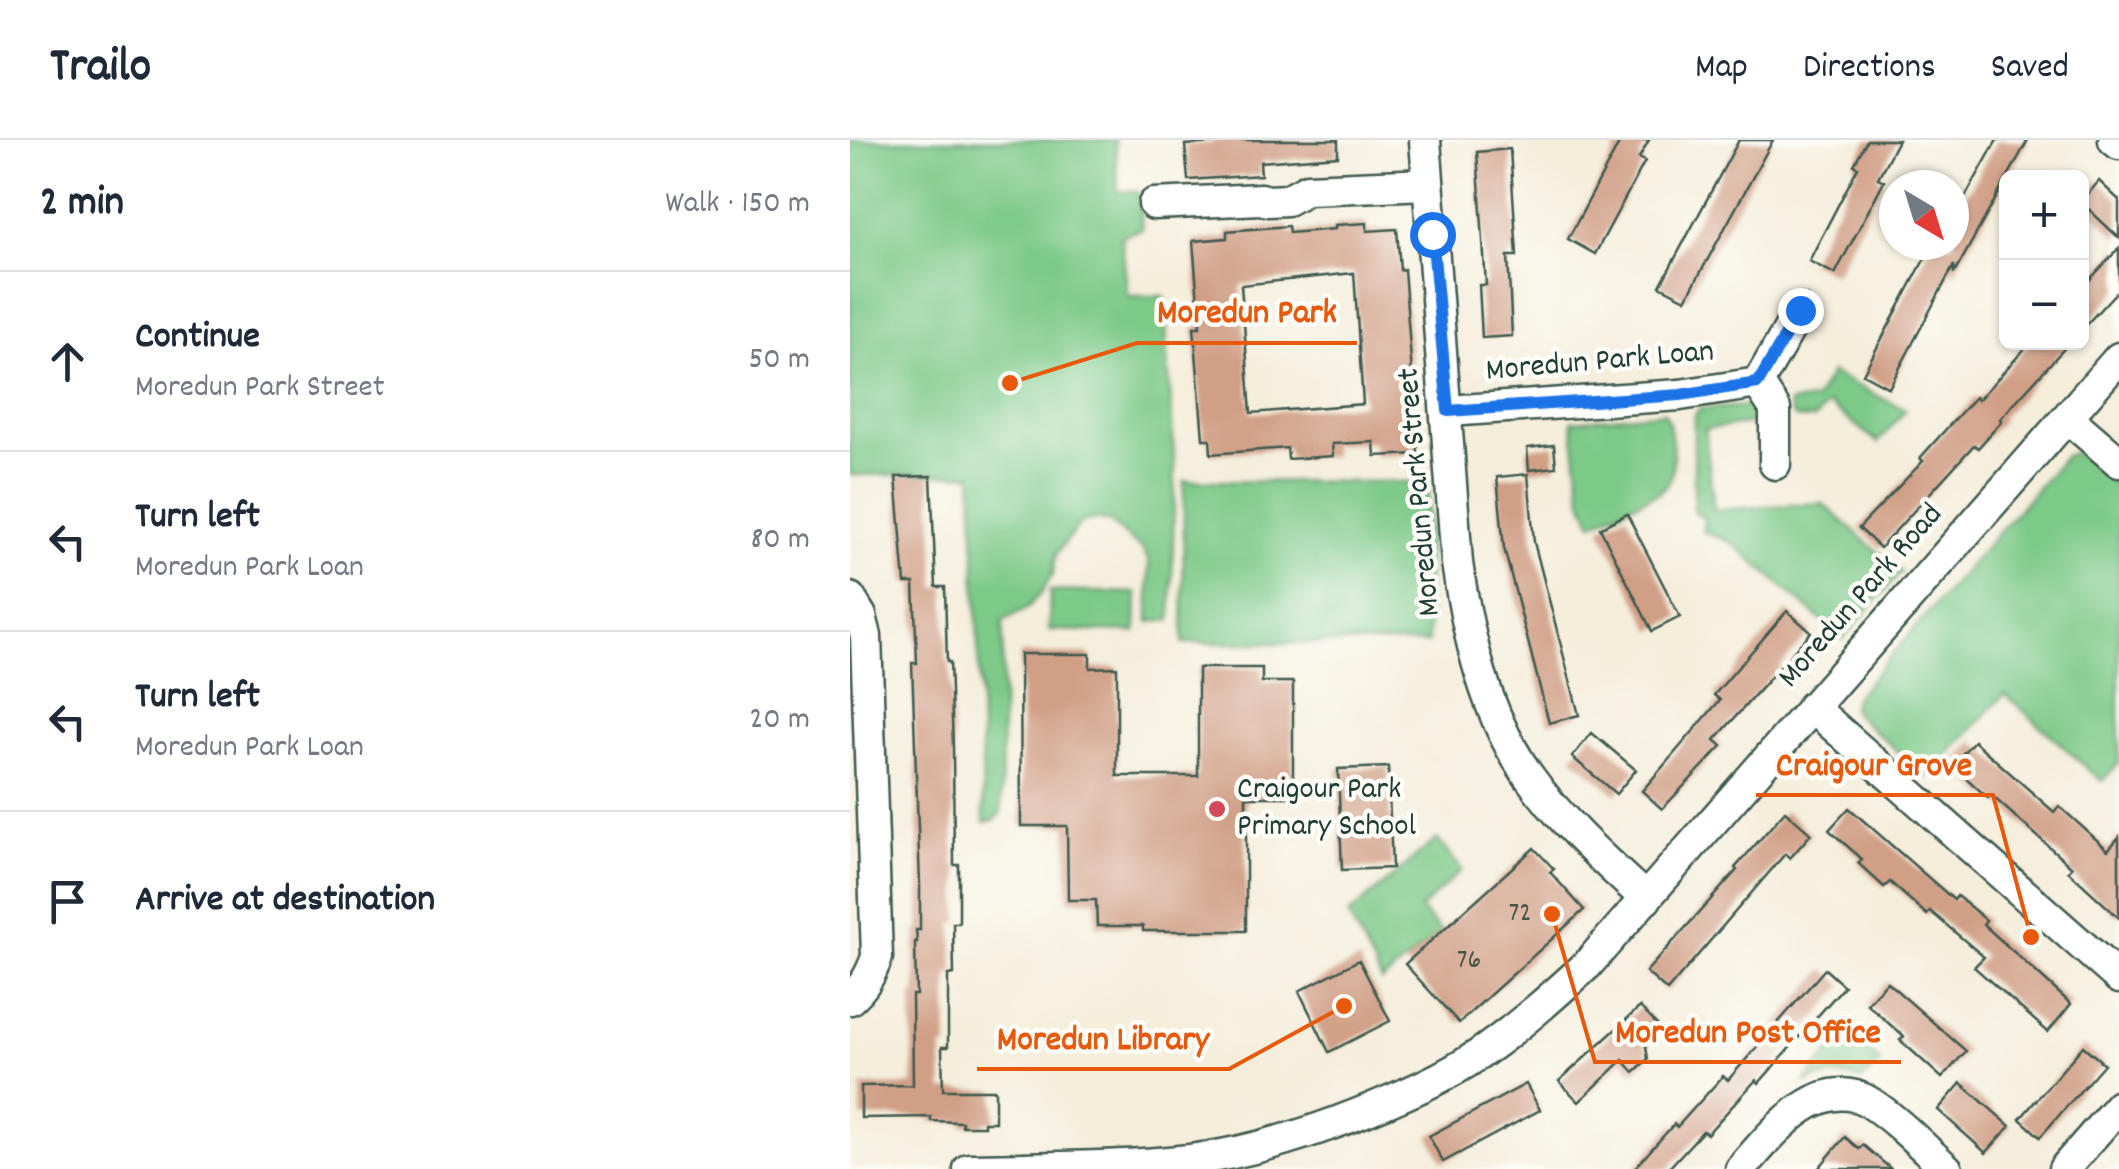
<!DOCTYPE html>
<html lang="en">
<head>
<meta charset="utf-8">
<style>
  body { margin:0; font-family:Dekko,sans-serif; background:#f2f2f3; color:#1f2937 }
  .controls { position:absolute; right:30px; top:30px; display:grid; overflow:hidden; border-radius:15px; box-shadow:0 2px 8px #0004 }
  .controls button { width:90px; height:90px; display:grid; place-items:center; padding:0; border:0; border-bottom:2px solid #e0e1e3; background:#fff; color:#1f2937; font:50px sans-serif }
  .compass { position:absolute; left:1029px; top:30px; width:90px; height:90px; border-radius:50%; background:#fff; box-shadow:0 2px 8px #0004; rotate:142deg }
  .stop { position:absolute; width:30px; height:30px; margin:-22px; border:8px solid #1a73e8; border-radius:50%; background:#fff }
  .stop.end { background:#1a73e8; border-color:#fff; box-shadow:0 2px 10px #0008 }
  .list { margin:0; padding:0; list-style:none }
  h2 { display:flex; justify-content:space-between; align-items:center; height:130px; margin:0; padding:0 40px; font-size:42px }
  h2 small { font-size:32px; font-weight:400; color:#747a83 }
  .list li { display:grid; grid-template-columns:65px 1fr auto; gap:30px; align-items:center; box-sizing:border-box; height:180px; padding:0 40px; border-top:2px solid #e0e1e3 }
  .list b { display:block; font-size:38px; white-space:nowrap }
  .list p { margin:0; font-size:32px; white-space:nowrap; color:#747a83 }
  .list em { font-size:32px; font-style:normal; color:#747a83 }
  .icon { flex:none; width:55px; height:55px; fill:none; stroke:currentColor; stroke-width:2; stroke-linecap:round; stroke-linejoin:round }
  .map { position:relative; flex:none; width:1269px; height:1029px; overflow:hidden }
  header { display:flex; align-items:center; gap:60px; box-sizing:border-box; height:140px; padding:0 50px; background:#fff; border-bottom:2px solid #e0e1e3 }
  header strong { font-size:48px }
  nav { display:flex; gap:55px; margin-inline-start:auto; font-size:35px }
  main { display:flex }
  aside { flex:1; background:#fff }
  .map>svg:first-child { display:block }
  .green { fill:#7cc988; stroke:#4e835e; stroke-width:2.5 }
  .building { fill:#d09f86; fill-rule:evenodd }
  .lines { fill:none; stroke-linecap:round; stroke-linejoin:round }
  .minor-casing { stroke:#3f584d; stroke-width:35 }
  .minor { stroke:#fff; stroke-width:30 }
  .route { stroke:#1a73e8; stroke-width:12 }
  .poi-dot { fill:#d1495b; stroke:#fdfcf7; stroke-width:4 }
  .labels { text-anchor:middle; dominant-baseline:central; stroke-width:9; stroke-linejoin:round; paint-order:stroke }
  .number-label { font-size:28px; fill:#4b5648 }
  .street-label { font-size:32px; fill:#1f3d34; stroke:#fdfcf7 }
  .poi-label { font-size:32px; fill:#1f3d34; stroke:#fdfcf7; text-anchor:start }
  .leader { fill:none; stroke:#e8590c; stroke-width:4 }
  .callout-dot { fill:#e8590c; stroke:#fdfcf7; stroke-width:4 }
  .callout-label { font-size:35px; text-anchor:middle; font-weight:bold; fill:#e8590c; stroke:#fdfcf7; stroke-width:9; stroke-linejoin:round; paint-order:stroke }
</style>
</head>
<body>
<header>
<strong>Trailo</strong>
<nav><a>Map</a><a>Directions</a><a>Saved</a></nav>
</header>
<main>
<aside>
<h2>2 min<small>Walk · 150 m</small></h2>
<ul class="list">
<li><svg class="icon" aria-label="ahead" viewBox="0 0 24 24"><path d="M12 20V5M6 11l6-6 6 6"/></svg><div><b>Continue</b><p>Moredun Park Street</p></div><em>50 m</em></li>
<li><svg class="icon" aria-label="left" viewBox="0 0 24 24"><path d="M17 20v-9H6M10 6l-5 5 5 5"/></svg><div><b>Turn left</b><p>Moredun Park Loan</p></div><em>80 m</em></li>
<li><svg class="icon" aria-label="left" viewBox="0 0 24 24"><path d="M17 20v-9H6M10 6l-5 5 5 5"/></svg><div><b>Turn left</b><p>Moredun Park Loan</p></div><em>20 m</em></li>
<li><svg class="icon" aria-label="arrive" viewBox="0 0 24 24"><path d="M6 21V4h12l-3 4 3 4H6"/></svg><div><b>Arrive at destination</b></div></li>
</ul>
</aside>
<div class="map">
<svg width="1269" height="1029" viewBox="0 0 1269 1029">
  <rect width="100%" height="100%" fill="#fdfcf7"/>
  <filter id="ink" filterUnits="userSpaceOnUse"><feTurbulence type="fractalNoise" baseFrequency=".01" numOctaves="2"/><feDisplacementMap in="SourceGraphic" scale="20" xChannelSelector="R" yChannelSelector="G"/><feConvolveMatrix kernelMatrix="1 2 1 2 8 2 1 2 1" color-interpolation-filters="sRGB"/></filter>
  <filter id="wash" filterUnits="userSpaceOnUse"><feTurbulence type="fractalNoise" baseFrequency=".0048" numOctaves="4" result="noise"/><feDisplacementMap in="SourceGraphic" scale="40" xChannelSelector="R" yChannelSelector="G"/><feGaussianBlur stdDeviation="2.25" result="paint"/><feColorMatrix in="noise" values="0 0 0 0 0 0 0 0 0 0 0 0 0 0 0 0 0 1.4 0 .05"/><feComposite in="paint" operator="in"/></filter>
  <g filter="url(#wash)">
    <rect width="100%" height="100%" fill="#f4eedb"/>
    <g class="green">
      <path d="M0 0H265L268 51 288 52 292 89 271 96 278 156H314L325 329 321 480 299 482V422L293 410 258 381 244 379 231 382 206 414 203 434 190 455 177 468 153 481 151 672 145 680 134 682 122 334 0 335Z"/>
      <path d="M981 233 1056 270 1028 302 978 264 965 278C949 279 941 282 939 263L965 260Z"/>
      <path d="M911 265 913 274 904 283 855 289 864 370 972 363 1051 432 993 499 881 402 853 391 854 378 848 375 844 370V277L849 269Z"/>
      <path d="M814 272C822 285 826 324 820 339 818 345 814 347 809 352L743 383 732 359 722 281Z"/>
      <path d="M1223 313 1231 314 1269 347V623L1252 641 1155 554 1077 637 1007 576 1002 569 1004 558 1215 316Z"/>
      <path d="M334 341 578 342V503H333Z"/>
      <path d="M200 451 287 453 286 492 199 490Z"/>
      <path d="M587 699 612 730 570 769 591 792 532 841 498 775Z"/>
      <path d="M1003 895 1030 922 1012 940C992 933 975 936 955 942L994 896Z"/>
    </g>
    <g id="blocks">
      <g class="building">
        <path d="M363 0H488V16L410 22 411 35 338 40 335 5 363 3Z"/>
        <path d="M771 0H799L789 18 795 21 745 114 718 99Z"/>
        <path d="M889 0H923L836 159 810 146Z"/>
        <path d="M1017 0H1048L1028 38 1034 41 985 134 959 121 1008 27 1004 25Z"/>
        <path d="M1147 0H1178L1104 134V125L1039 248 1013 234 1082 105H1104V77Z"/>
        <path d="M660 9 667 116H658L662 196 632 198 629 145H636L627 12Z"/>
        <path d="M1249 41 1269 60V98L1232 63V61Z"/>
        <path d="M517 83V91L547 89 550 130 554 129 568 314 525 316 524 302 482 304 483 316 438 319 437 308 361 314 360 299H353L344 187H350L343 101 377 98V91L438 86 439 93 485 89V85ZM504 133 513 264 401 273 391 145Z"/>
        <path d="M1269 108V149L1232 189V148Z"/>
        <path d="M1181 202H1220L1150 279 1152 281 1128 308 1124 305 1030 408 1009 388 1073 321 1070 318 1125 257 1128 260Z"/>
        <path d="M704 305 706 327 679 330 677 308Z"/>
        <path d="M678 334 684 402 729 575 699 583 654 408 647 337Z"/>
        <path d="M81 336 86 447H95L97 522H100L103 608 104 725H109V783H103L104 834 98 835V907H92L93 950H145V982H134V986H112V982L81 981V977L11 978V946L63 945 62 855H66L65 802H67L66 790H70V744L62 523H67L64 443H55L46 337Z"/>
        <path d="M777 374 830 477 802 491 750 388Z"/>
        <path d="M937 471 961 492 865 600 872 606 812 669 792 651 870 560 864 555Z"/>
        <path d="M170 514H240V528L267 527V636H348V528H412V542H443V657H396V791H293V786H247L246 760H218L217 686H171Z"/>
        <path d="M742 593 786 630 766 654 722 617Z"/>
        <path d="M1124 601 1204 672 1209 666 1258 710 1269 697V778L1218 731 1222 727 1141 655 1138 658 1102 625Z"/>
        <path d="M538 627 542 728 492 730 488 629Z"/>
        <path d="M999 668 1104 760 1107 756 1136 780 1133 784 1221 864 1198 892 1124 827 1134 817 1080 771 1077 775 1040 742 1034 747 1008 723 1012 719 979 690Z"/>
        <path d="M935 671 961 694 940 718 935 714 817 851 796 832 887 730 885 728Z"/>
        <path d="M684 708 704 729 700 732 734 770 609 883 555 824Z"/>
        <path d="M509 820 540 881 479 912 449 851Z"/>
        <path d="M975 829 994 846 909 943 906 940 857 994 853 991 818 1029H784L824 984 827 987 873 936 878 940Z"/>
        <path d="M1037 842 1116 911 1092 938 1050 900 1054 897 1017 864Z"/>
        <path d="M790 867 809 887 795 900 798 919 784 932 773 920 729 962 709 941Z"/>
        <path d="M1233 906 1254 924 1190 997 1170 979Z"/>
        <path d="M1111 943 1160 986 1136 1013 1088 970Z"/>
        <path d="M676 944 690 970 593 1022 579 996Z"/>
        <path d="M995 997 1009 1009 1013 1005 1041 1029H968Z"/>
      </g>
    </g>
  </g>
  <g filter="url(#ink)">
    <use href="#blocks" fill-opacity="0" stroke="#3f584d" stroke-width="2.5"/>
    <g class="lines">
      <defs>
        <g id="minor">
          <path d="M575 0 607 423C618 496 635 574 678 635 711 682 754 720 796 759"/>
          <path d="M1264 0 1269 4"/>
          <path d="M304 64 411 59 418 61 437 60 457 49 578 44"/>
          <path d="M598 271 830 255 908 243"/>
          <path d="M1218 278 1269 322"/>
          <path d="M925 324V269L908 243 950 170"/>
          <path d="M0 458 11 476 16 496 27 817C21 834 14 847 0 859"/>
          <path d="M962 567 1269 838"/>
          <path d="M119 1029C193 1027 267 1028 340 1020 408 1012 474 989 537 962 572 947 607 931 638 908 673 883 705 854 737 825L1269 218"/>
          <path d="M891 1029C920 996 968 932 1019 962 1045 978 1074 1008 1097 1029"/>
          <path d="M1214 1029 1269 966"/>
        </g>
      </defs>
      <use href="#minor" class="minor-casing"/>
      <use href="#minor" class="minor"/>
    </g>
  </g>
  <g class="lines" filter="url(#ink)">
    <path class="route" d="M582 94 598 271 830 255 908 243 950 170"/>
  </g>
  <circle class="poi-dot" cx="367" cy="669" r="10"/>
  <g class="labels">
    <g class="number-label">
      <text x="670" y="775">72</text>
      <text x="619" y="822">76</text>
    </g>
    <g class="street-label">
      <text transform="translate(750 223) rotate(-5)">Moredun Park Loan</text>
      <text transform="translate(571 352) rotate(-95)">Moredun Park Street</text>
      <text transform="translate(1012 457) rotate(-49)">Moredun Park Road</text>
    </g>
    <g class="poi-label">
      <text x="387" y="651">Craigour Park<tspan x="387" dy="37">Primary School</tspan></text>
    </g>
  </g>
  <path class="leader" d="M160 243L287 203H507M1181 797L1143 655H906M702 774L745 922H1051M494 866L379 929H127"/>
  <g class="callout-dot">
    <circle cx="160" cy="243" r="10"/>
    <circle cx="1181" cy="797" r="10"/>
    <circle cx="702" cy="774" r="10"/>
    <circle cx="494" cy="866" r="10"/>
  </g>
  <g class="callout-label">
    <text x="397" y="182">Moredun Park</text>
    <text x="1024" y="635">Craigour Grove</text>
    <text x="898" y="902">Moredun Post Office</text>
    <text x="253" y="909">Moredun Library</text>
  </g>
</svg>
<div class="controls">
<button>+</button>
<button>−</button>
</div>
<svg class="compass" viewBox="-18 -18 36 36"><path d="M0-13l5 13h-10z" fill="#e53935"/><path d="M0 13l5-13h-10z" fill="#747a83"/></svg>
<div class="stop" style="left:582px;top:94px"></div>
<div class="stop end" style="left:950px;top:170px"></div>
</div>
</main>
</body>
</html>
